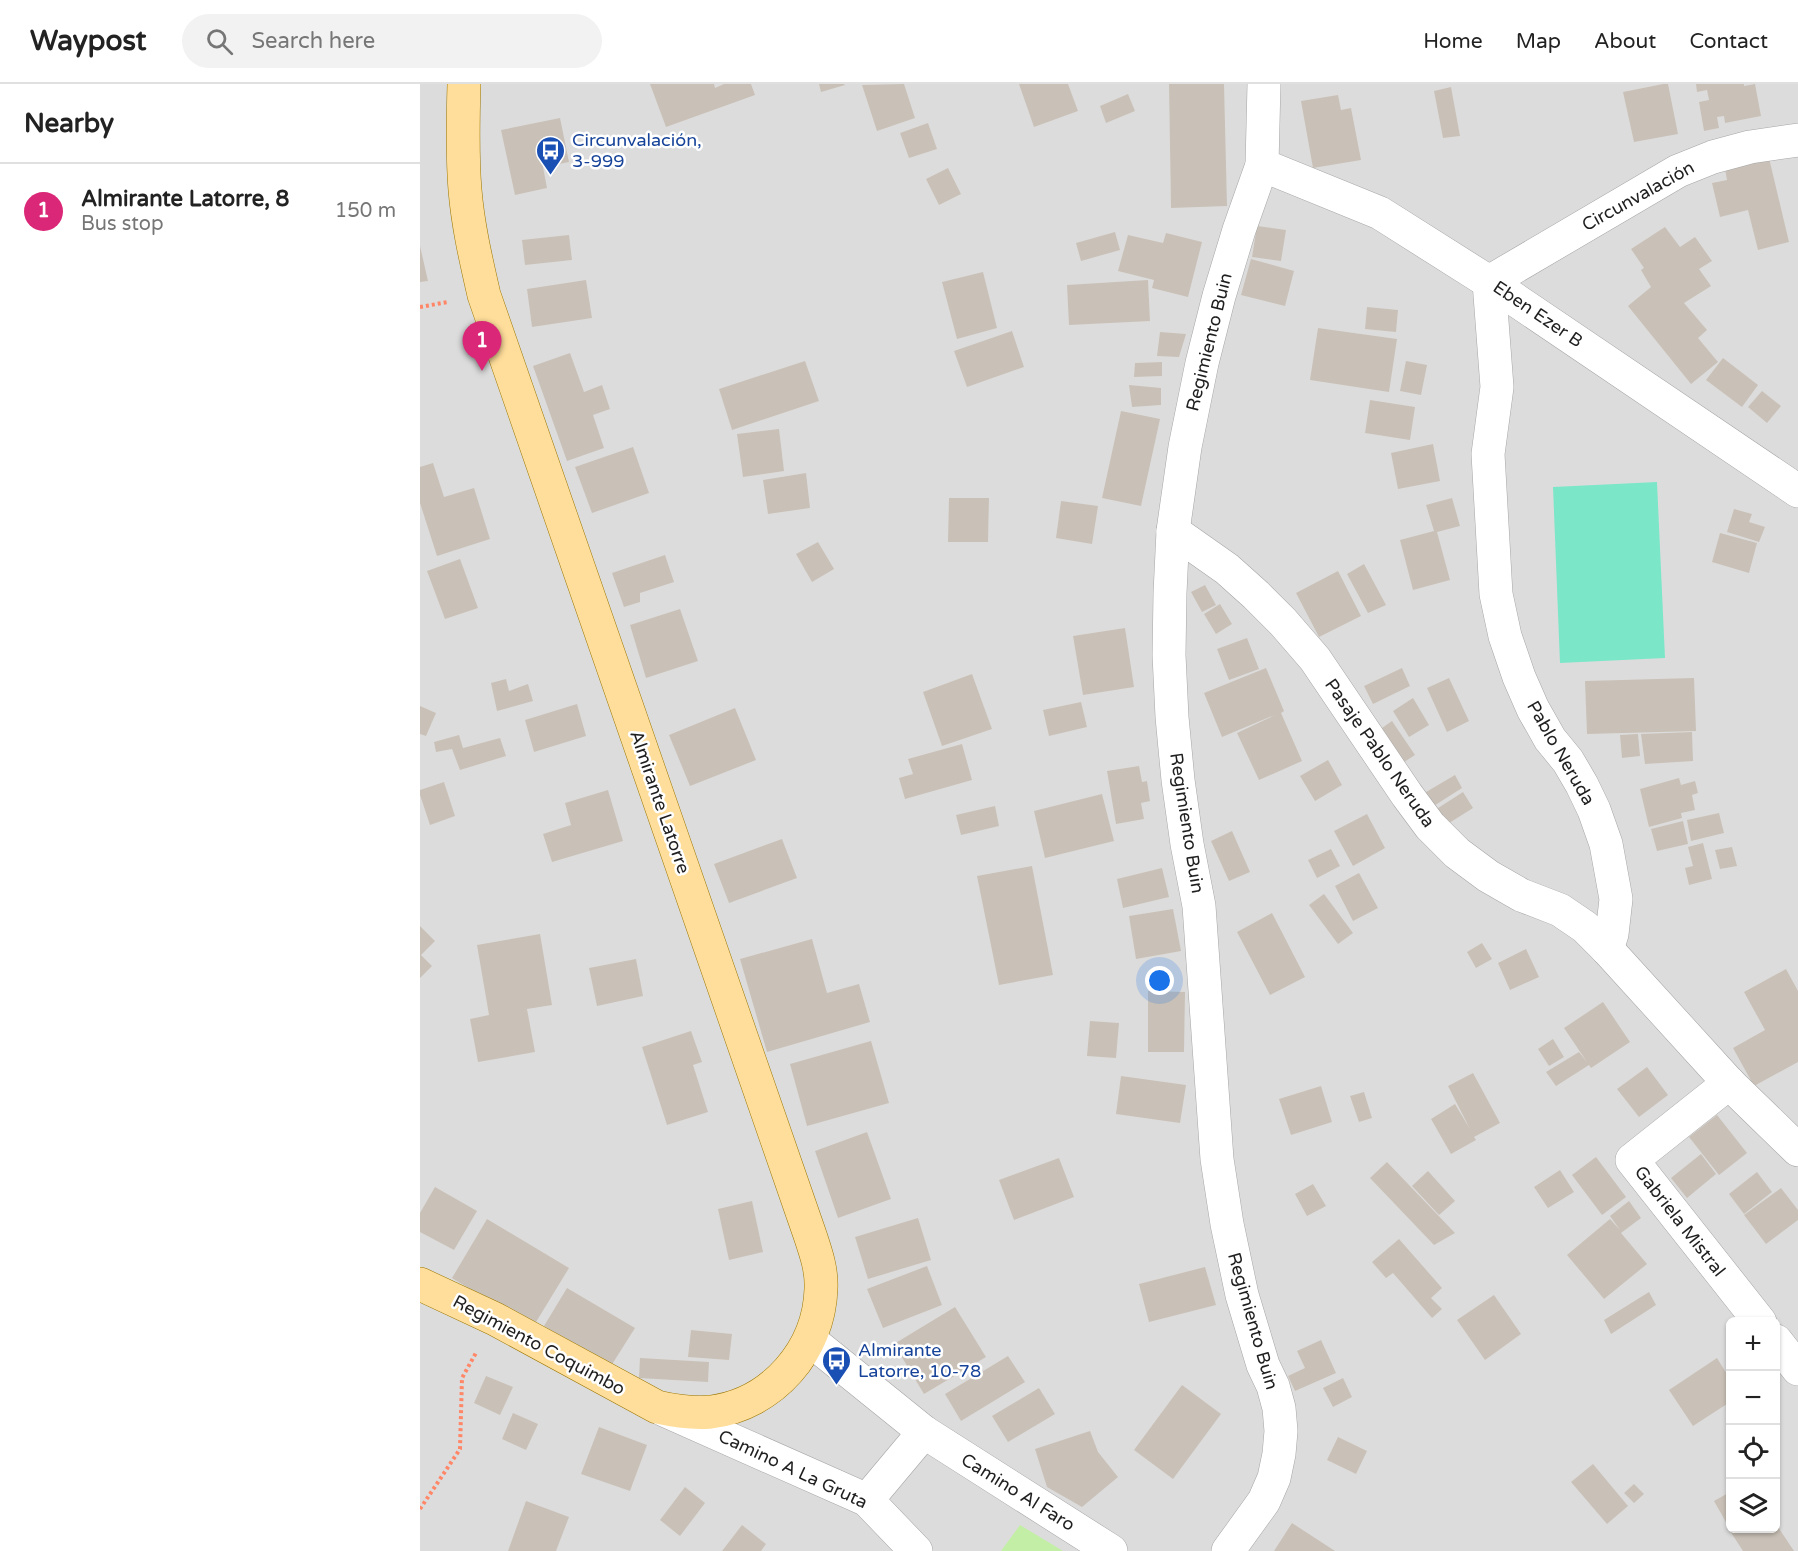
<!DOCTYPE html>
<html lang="en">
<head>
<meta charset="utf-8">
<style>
  body { margin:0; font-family:"Varela Round",sans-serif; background:#f2f2f2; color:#222 }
  .controls { position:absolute; right:18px; bottom:18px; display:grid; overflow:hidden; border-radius:9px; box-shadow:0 2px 4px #0004 }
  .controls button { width:54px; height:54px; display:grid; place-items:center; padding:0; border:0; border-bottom:2px solid #e0e0e0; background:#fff; color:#222; font:30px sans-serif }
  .you { position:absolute; left:740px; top:897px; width:21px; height:21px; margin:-15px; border:4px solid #fff; border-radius:50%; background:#1a73e8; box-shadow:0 0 0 9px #1a73e833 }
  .badge { display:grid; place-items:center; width:39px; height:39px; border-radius:50%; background:#db2777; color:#fff; font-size:20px; font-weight:700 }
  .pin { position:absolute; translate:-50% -50px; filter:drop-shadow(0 2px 3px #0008) }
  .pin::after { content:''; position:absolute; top:32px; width:21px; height:18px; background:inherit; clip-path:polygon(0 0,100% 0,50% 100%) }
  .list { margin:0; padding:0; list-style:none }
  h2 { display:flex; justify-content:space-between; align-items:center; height:78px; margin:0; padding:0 24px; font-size:26px }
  h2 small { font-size:20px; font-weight:400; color:#767676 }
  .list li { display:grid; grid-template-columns:39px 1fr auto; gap:18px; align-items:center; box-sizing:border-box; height:96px; padding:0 24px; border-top:2px solid #e0e0e0 }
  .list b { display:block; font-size:22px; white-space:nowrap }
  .list p { margin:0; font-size:20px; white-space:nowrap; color:#767676 }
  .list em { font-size:20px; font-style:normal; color:#767676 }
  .icon { flex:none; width:33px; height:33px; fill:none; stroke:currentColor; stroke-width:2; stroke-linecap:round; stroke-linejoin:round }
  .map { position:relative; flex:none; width:1378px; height:1467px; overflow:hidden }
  header { display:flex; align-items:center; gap:36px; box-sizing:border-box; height:84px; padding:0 30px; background:#fff; border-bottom:2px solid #e0e0e0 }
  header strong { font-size:28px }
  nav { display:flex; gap:33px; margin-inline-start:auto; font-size:21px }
  .search { width:420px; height:54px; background:#f2f2f2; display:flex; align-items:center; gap:15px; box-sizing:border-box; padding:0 21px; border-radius:33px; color:#767676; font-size:22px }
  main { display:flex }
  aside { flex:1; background:#fff }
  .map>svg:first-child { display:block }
  .residential { fill:#dddcdc; fill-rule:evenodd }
  .grass { fill:#c2efa5 }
  .pitch { fill:#7be7c8 }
  .building { fill:#c9c1b7 }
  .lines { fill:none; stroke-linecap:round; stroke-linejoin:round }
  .minor-casing { stroke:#a6a6a6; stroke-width:34 }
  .major-casing { stroke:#9a7700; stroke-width:34 }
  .path { stroke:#ff8667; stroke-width:4; stroke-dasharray:3 3; stroke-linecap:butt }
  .minor { stroke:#fff; stroke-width:33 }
  .major { stroke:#ffde9b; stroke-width:33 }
  .labels { text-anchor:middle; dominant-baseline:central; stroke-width:5; stroke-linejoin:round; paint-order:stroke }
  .transit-label { font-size:18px; fill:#164399; stroke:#fff; text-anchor:start }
  .street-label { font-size:18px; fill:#1f1f1f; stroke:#fff }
</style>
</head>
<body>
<header>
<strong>Waypost</strong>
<div class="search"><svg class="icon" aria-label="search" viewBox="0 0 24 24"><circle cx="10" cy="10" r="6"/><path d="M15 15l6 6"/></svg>Search here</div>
<nav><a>Home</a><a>Map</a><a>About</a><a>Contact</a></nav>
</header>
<main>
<aside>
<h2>Nearby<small></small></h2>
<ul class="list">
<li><span class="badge">1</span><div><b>Almirante Latorre, 8</b><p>Bus stop</p></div><em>150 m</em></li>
</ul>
</aside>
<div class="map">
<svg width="1378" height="1467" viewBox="0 0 1378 1467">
  <rect width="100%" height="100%" fill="#f1eee4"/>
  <path class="residential" d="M0 0H1378V1467H0ZM1310 1238H1356V1444H1310Z"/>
  <path class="grass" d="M600 1441 643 1467H581Z"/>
  <path class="pitch" d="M1237 398 1245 574 1140 579 1133 403Z"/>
  <g class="building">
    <path d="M230 0H294L295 4 304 0H331L335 11 246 43Z"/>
    <path d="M399 0H424L425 1 401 8Z"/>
    <path d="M484 0 495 34 457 47 442 1Z"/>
    <path d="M599 0H648L658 27 614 43Z"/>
    <path d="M749 0H804L807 122 751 124Z"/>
    <path d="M1243 0H1248L1258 50 1214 58 1203 8Z"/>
    <path d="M1276 0H1324V2L1335 0 1341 32 1305 39 1304 32 1297 33 1299 44 1284 47 1279 18 1289 16 1287 6 1277 8Z"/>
    <path d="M1031 3 1040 52 1023 54 1014 7Z"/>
    <path d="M708 10 715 27 686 39 680 22Z"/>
    <path d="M918 11 921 26 931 24 941 76 893 84 881 17Z"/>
    <path d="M140 34 149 78 123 83 127 104 95 111 81 46Z"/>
    <path d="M508 39 517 65 489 74 480 49Z"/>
    <path d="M1349 74 1369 158 1338 166 1328 126 1300 133 1292 99 1307 96 1305 85Z"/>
    <path d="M528 84 541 110 519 121 506 95Z"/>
    <path d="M837 142 866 146 861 177 832 173Z"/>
    <path d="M1245 143 1260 163 1275 153 1292 177 1279 185 1291 202 1264 219 1287 246 1278 254 1298 278 1271 300 1208 222 1231 203 1221 186 1224 184 1211 165Z"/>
    <path d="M695 148 700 166 661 177 656 159Z"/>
    <path d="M746 149 782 158 768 213 732 204 734 196 698 187 708 151 743 159Z"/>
    <path d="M149 151 152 176 105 181 102 156Z"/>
    <path d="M0 162 8 197 0 198Z"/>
    <path d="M831 175 874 187 865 222 821 211Z"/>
    <path d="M563 188 577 244 537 255 522 198Z"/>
    <path d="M166 196 172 234 112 243 107 205Z"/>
    <path d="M728 196 730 237 649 241 647 201Z"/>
    <path d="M947 223 978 226 976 248 945 245Z"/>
    <path d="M898 244 977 255 969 308 890 296Z"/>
    <path d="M592 247 604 283 547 303 534 267Z"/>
    <path d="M740 248 766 250 759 273 737 272Z"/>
    <path d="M150 269 164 308 182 301 190 325 173 331 184 364 147 377 113 282Z"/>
    <path d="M1303 274 1338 301 1322 323 1286 296Z"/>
    <path d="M385 277 399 317 312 346 299 305Z"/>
    <path d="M986 277 1007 281 1001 311 980 307Z"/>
    <path d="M742 278V292L714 293 715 279Z"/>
    <path d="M709 301 741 304V321L712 323Z"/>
    <path d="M1342 307 1361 322 1347 339 1328 323Z"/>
    <path d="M950 316 995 323 990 356 945 349Z"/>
    <path d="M701 327 740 335 721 422 682 414Z"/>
    <path d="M359 345 364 387 323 393 317 350Z"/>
    <path d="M1013 360 1020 397 978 405 971 369Z"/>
    <path d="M213 363 229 409 172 429 155 383Z"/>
    <path d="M13 379 24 413 54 404 70 455 17 472 0 419V383Z"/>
    <path d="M386 389 390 424 348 430 343 396Z"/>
    <path d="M529 414H569L568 458H528Z"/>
    <path d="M1032 414 1040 442 1017 448 1030 496 993 506 980 456 1014 447 1006 421Z"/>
    <path d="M641 417 678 422 672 460 636 454Z"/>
    <path d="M1314 425 1332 430 1329 438 1345 443 1339 458 1307 448Z"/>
    <path d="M1300 449 1337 459 1329 489 1292 478Z"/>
    <path d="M398 458 414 485 392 498 376 470Z"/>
    <path d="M245 471 254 498 220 509V518L204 523 192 489Z"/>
    <path d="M40 475 58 524 25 535 7 487Z"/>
    <path d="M944 480 966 521 948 529 927 490Z"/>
    <path d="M918 487 941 532 899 553 876 509Z"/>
    <path d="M785 501 796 521 782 528 771 508Z"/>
    <path d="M800 520 812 540 796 550 784 530Z"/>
    <path d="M260 525 278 577 226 594 210 541Z"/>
    <path d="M705 544 714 603 663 611 653 552Z"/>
    <path d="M827 554 839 585 809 596 797 565Z"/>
    <path d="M846 584 864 627 861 629 882 677 839 696 817 649 857 630 802 653 784 609Z"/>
    <path d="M982 584 990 602 953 620 944 602Z"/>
    <path d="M552 590 572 645 522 662 503 608Z"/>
    <path d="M1029 594 1049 637 1027 648 1007 604Z"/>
    <path d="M1274 594 1276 647 1167 650 1165 597Z"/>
    <path d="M86 595 89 607 108 600 113 617 77 627 71 599Z"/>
    <path d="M993 614 1009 641 989 653 973 627Z"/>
    <path d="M661 618 667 643 629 652 623 626Z"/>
    <path d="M157 620 166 652 114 668 105 636Z"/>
    <path d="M0 622 16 629 6 652 0 650Z"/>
    <path d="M315 624 336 676 270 702 249 651Z"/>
    <path d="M972 637 995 671 978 682 955 649Z"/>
    <path d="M1272 648 1273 677 1225 680 1221 650Z"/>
    <path d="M1218 650 1220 672 1202 674 1200 651Z"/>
    <path d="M39 651 43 664 80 654 86 672 40 686 32 665 16 668 14 658Z"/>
    <path d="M542 660 552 696 485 715 479 694 493 690 488 675Z"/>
    <path d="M908 676 922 701 895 717 880 692Z"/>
    <path d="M719 682 722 698 727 697 730 717 721 719 724 735 696 740 687 687Z"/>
    <path d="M1035 691 1042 704 1009 725 1001 711Z"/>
    <path d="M1259 694 1261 701 1275 697 1278 709 1272 711 1275 726 1261 729 1262 734 1229 743 1220 705Z"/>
    <path d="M24 698 35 732 10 741 0 711V706Z"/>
    <path d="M188 706 203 757 132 778 123 750 151 741 145 719Z"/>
    <path d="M1043 708 1053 724 1026 741 1015 726Z"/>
    <path d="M682 710 694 757 625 774 614 727Z"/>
    <path d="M575 722 579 742 541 751 536 731Z"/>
    <path d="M1299 729 1304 749 1271 757 1267 736Z"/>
    <path d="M947 730 965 764 933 782 914 747Z"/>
    <path d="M1263 737 1268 760 1237 767 1231 745Z"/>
    <path d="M812 747 830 788 809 797 791 757Z"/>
    <path d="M362 755 377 794 309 819 294 780Z"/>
    <path d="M1283 759 1292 795 1269 801 1265 784 1273 782 1268 763Z"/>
    <path d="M1312 763 1317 782 1300 785 1295 766Z"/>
    <path d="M911 765 920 782 897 794 888 776Z"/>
    <path d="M612 782 633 891 579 901 557 792Z"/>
    <path d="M742 784 749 813 703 824 697 795Z"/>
    <path d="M939 789 958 824 933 837 915 802Z"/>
    <path d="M904 810 933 849 918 860 889 821Z"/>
    <path d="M753 825 761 867 716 875 709 832Z"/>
    <path d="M852 829 885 893 850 911 817 848Z"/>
    <path d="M0 842 15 857 1 871 12 882 0 894Z"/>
    <path d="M120 850 132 921 107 925 115 968 58 978 50 935 69 931 57 861Z"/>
    <path d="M392 855 407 909 439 900 450 938 347 968 320 875Z"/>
    <path d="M1062 859 1072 875 1056 884 1047 868Z"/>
    <path d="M1106 865 1119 893 1090 906 1078 879Z"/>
    <path d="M216 875 223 912 177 922 169 884Z"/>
    <path d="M1366 885 1378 907V978L1334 1002 1313 964 1345 946 1324 908Z"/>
    <path d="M728 907 765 908 764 968H728Z"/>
    <path d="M1183 918 1210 958 1171 984 1169 981 1136 1002 1126 988 1159 968 1167 978 1144 944Z"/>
    <path d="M670 937 699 939 696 974 667 972Z"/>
    <path d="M271 947 282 978 273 981 288 1028 247 1041 222 963Z"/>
    <path d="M1133 955 1144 973 1129 982 1118 965Z"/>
    <path d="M451 957 469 1019 387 1042 370 980Z"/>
    <path d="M1227 983 1248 1011 1219 1033 1197 1005Z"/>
    <path d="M1053 989 1080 1039 1054 1053 1056 1056 1031 1070 1011 1035 1035 1020 1050 1045 1028 1002Z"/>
    <path d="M701 992 766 1001 760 1039 696 1030Z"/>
    <path d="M901 1002 912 1038 871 1051 859 1015Z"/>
    <path d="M944 1008 952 1034 939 1038 930 1012Z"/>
    <path d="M1297 1031 1327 1069 1299 1091 1269 1053Z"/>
    <path d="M447 1048 471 1115 418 1134 395 1067Z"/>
    <path d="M1281 1070 1296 1090 1267 1114 1251 1094Z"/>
    <path d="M1176 1073 1206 1113 1182 1131 1152 1091Z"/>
    <path d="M639 1074 654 1113 594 1136 579 1096Z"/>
    <path d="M967 1078 1035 1149 1014 1161 950 1094Z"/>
    <path d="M1140 1086 1154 1108 1128 1124 1114 1103Z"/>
    <path d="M1008 1087 1035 1117 1019 1131 992 1102Z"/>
    <path d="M1337 1088 1352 1108 1324 1130 1309 1110Z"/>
    <path d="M893 1100 906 1122 887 1132 875 1110Z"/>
    <path d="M15 1103 57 1127 34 1166 0 1148V1129Z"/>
    <path d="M1361 1104 1378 1126V1136L1346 1160 1324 1131Z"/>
    <path d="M332 1117 343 1168 309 1176 298 1125Z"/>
    <path d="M1209 1117 1221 1134 1201 1149 1227 1180 1184 1215 1147 1171 1190 1135 1200 1146 1190 1132Z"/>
    <path d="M498 1134 511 1176 448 1195 435 1153Z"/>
    <path d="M67 1135 149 1184 113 1243 32 1194Z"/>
    <path d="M979 1155 1022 1204 1011 1214 1022 1225 1012 1234 973 1189 966 1194 952 1178Z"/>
    <path d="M507 1182 522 1221 463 1244 447 1205Z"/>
    <path d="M785 1183 796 1221 729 1238 719 1200Z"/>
    <path d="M147 1204 215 1244 191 1282 124 1242Z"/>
    <path d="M1229 1208 1236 1221 1191 1250 1184 1236Z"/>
    <path d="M1074 1211 1101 1250 1065 1276 1037 1236Z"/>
    <path d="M535 1223 566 1273 504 1310 474 1260Z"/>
    <path d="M271 1246 312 1250 309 1276 268 1273Z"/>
    <path d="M901 1256 916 1289 875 1307 868 1292 885 1284 877 1267Z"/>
    <path d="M588 1272 605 1298 541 1337 525 1310Z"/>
    <path d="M220 1274 289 1278 288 1298 219 1294Z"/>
    <path d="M1297 1274 1310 1295V1318L1273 1342 1249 1306Z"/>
    <path d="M66 1292 93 1303 80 1331 54 1319Z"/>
    <path d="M923 1294 932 1313 913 1323 903 1304Z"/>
    <path d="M762 1301 801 1330 753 1395 714 1366Z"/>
    <path d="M619 1304 635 1330 588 1358 572 1332Z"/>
    <path d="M93 1329 118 1340 106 1366 82 1355Z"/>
    <path d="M179 1343 227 1361 210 1407 161 1390Z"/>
    <path d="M670 1347 678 1368 698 1393 662 1423 627 1403 615 1365Z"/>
    <path d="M918 1353 947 1367 936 1390 907 1376Z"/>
    <path d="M1173 1380 1208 1422 1187 1440 1151 1398Z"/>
    <path d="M1214 1400 1224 1410 1214 1419 1204 1409Z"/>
    <path d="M265 1403 285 1419 260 1452 240 1436Z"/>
    <path d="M1310 1408V1438L1307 1440 1294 1417Z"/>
    <path d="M106 1417 149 1433 136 1467H88Z"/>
    <path d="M872 1439 915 1467H854Z"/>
    <path d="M1356 1440 1374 1467H1323L1310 1447 1314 1444H1356Z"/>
    <path d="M322 1441 346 1460 341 1467H302Z"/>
  </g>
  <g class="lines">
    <defs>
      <g id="minor">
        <path d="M842 81 960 129 1069 198 1378 407"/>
        <path d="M753 447 807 485 836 511 863 538 895 575 987 711 1010 742 1037 769 1068 792 1101 811 1140 826 1165 843 1187 865 1309 999 1378 1066"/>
        <path d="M1187 865 1192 850 1196 815 1186 760 1174 726 1162 701 1148 677 1130 655 1113 625 1099 593 1085 552 1076 510 1068 370 1077 303 1069 198 1258 87 1293 73 1330 63 1378 56"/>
        <path d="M1309 999 1212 1076 1340 1238"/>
        <path d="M390 1256 504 1348 691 1467"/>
        <path d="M1356 1257 1378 1285"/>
        <path d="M244 1326 447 1416 496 1467"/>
        <path d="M447 1416 504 1348"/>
        <path d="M808 1467 844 1417 854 1394 859 1370 861 1347 859 1324 853 1302 843 1281 822 1211 807 1140 797 1075 779 822 767 760 758 696 752 633 749 571 750 509 753 447 765 363 782 279 799 212 819 146 842 81 844 0"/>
      </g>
      <path id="major" d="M0 1200 75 1235 237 1323C255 1327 272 1330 291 1328 353 1320 399 1266 401 1205 402 1186 396 1169 390 1151L64 211C56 176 48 142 45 106 42 71 43 35 44 0"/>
    </defs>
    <use href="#minor" class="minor-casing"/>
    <use href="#major" class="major-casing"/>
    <g class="path">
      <path d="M0 223 28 218"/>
      <path d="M0 1425 40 1365 42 1294 57 1267"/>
    </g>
    <use href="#minor" class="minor"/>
    <use href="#major" class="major"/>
  </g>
  <defs>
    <symbol id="bus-pin" viewBox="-11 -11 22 30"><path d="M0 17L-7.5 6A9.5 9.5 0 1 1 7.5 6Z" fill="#1a4fb4" stroke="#fff"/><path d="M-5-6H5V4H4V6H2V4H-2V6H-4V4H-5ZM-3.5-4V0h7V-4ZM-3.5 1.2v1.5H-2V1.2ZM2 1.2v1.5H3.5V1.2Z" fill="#fff"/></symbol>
  </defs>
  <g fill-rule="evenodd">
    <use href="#bus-pin" x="114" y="50" width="33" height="45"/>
    <use href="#bus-pin" x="400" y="1260" width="33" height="45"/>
  </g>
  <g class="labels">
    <g class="transit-label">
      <text x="152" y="56">Circunvalación,<tspan x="152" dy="21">3-999</tspan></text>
      <text x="438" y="1266">Almirante<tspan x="438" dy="21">Latorre, 10-78</tspan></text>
    </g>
    <g class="street-label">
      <text transform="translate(1218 112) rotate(-29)">Circunvalación</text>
      <text transform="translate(1118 230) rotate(34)">Eben Ezer B</text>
      <text transform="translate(789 258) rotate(-76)">Regimiento Buin</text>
      <text transform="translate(960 669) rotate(55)">Pasaje Pablo Neruda</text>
      <text transform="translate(1141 669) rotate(60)">Pablo Neruda</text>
      <text transform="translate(240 718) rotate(71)">Almirante Latorre</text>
      <text transform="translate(767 739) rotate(81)">Regimiento Buin</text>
      <text transform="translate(1260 1137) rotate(52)">Gabriela Mistral</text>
      <text transform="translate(833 1237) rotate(74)">Regimiento Buin</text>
      <text transform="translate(119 1261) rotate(28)">Regimiento Coquimbo</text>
      <text transform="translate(373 1385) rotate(25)">Camino A La Gruta</text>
      <text transform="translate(598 1408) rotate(32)">Camino Al Faro</text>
    </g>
  </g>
</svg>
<div class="controls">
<button>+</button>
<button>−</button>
<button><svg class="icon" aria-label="locate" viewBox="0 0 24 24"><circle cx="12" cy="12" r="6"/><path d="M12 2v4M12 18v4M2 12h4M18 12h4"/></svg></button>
<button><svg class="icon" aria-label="layers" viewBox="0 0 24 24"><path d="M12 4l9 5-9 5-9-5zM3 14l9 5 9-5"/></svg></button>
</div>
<div class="you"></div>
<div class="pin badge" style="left:62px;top:287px">1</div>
</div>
</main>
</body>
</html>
